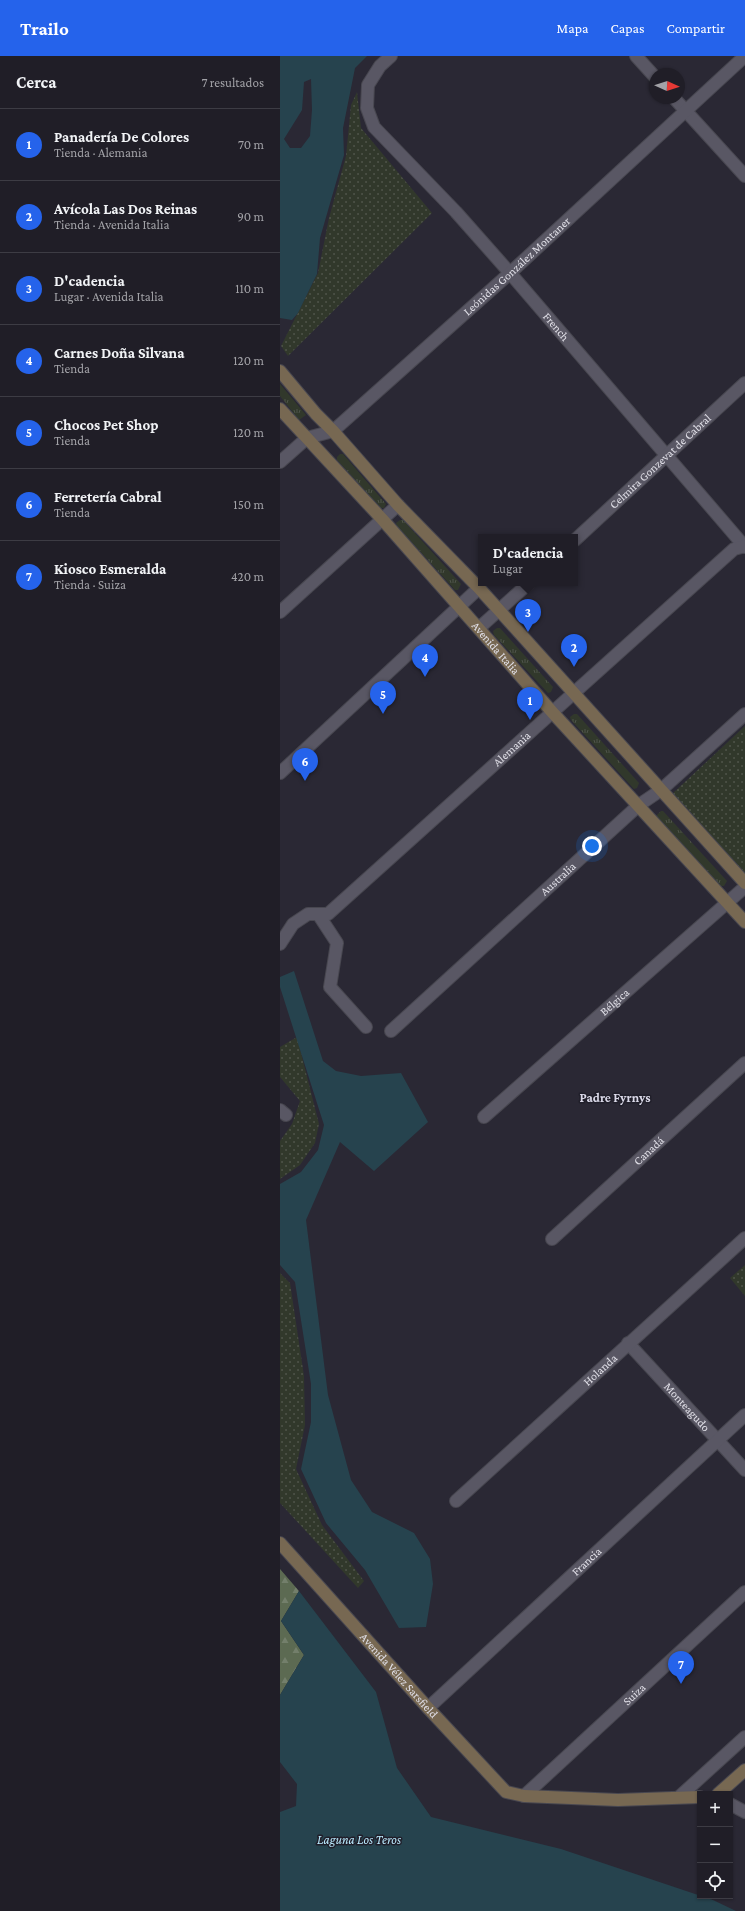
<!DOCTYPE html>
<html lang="es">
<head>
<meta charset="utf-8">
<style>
  body { margin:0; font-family:"Crimson Pro",serif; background:#28272f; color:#f1f3f6 }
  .controls { position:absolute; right:12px; bottom:12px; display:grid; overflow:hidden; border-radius:0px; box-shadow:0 1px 3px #0004 }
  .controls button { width:36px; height:36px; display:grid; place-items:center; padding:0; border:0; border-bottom:1px solid #3d3c44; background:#201e27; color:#f1f3f6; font:20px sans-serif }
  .compass { position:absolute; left:369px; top:12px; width:36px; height:36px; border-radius:50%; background:#201e27; box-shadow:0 1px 3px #0004; rotate:93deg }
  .you { position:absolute; left:312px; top:790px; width:14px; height:14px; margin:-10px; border:3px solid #fff; border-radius:50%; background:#1a73e8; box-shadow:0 0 0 6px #1a73e833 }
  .badge { display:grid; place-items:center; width:26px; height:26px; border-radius:50%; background:#2563eb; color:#fff; font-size:13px; font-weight:700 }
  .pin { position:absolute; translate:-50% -33px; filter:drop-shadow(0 1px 2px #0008) }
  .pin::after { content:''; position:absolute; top:21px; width:14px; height:12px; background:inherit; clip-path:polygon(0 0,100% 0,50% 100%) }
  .popup { position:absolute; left:198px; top:478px; width:100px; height:52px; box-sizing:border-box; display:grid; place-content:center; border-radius:0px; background:#201e27; filter:drop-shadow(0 1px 3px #0005); font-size:13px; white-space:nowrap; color:#a2a2a7 }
  .popup b { font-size:15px; color:#f1f3f6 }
  .popup::after { content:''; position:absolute; left:50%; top:100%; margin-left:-8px; border:8px solid transparent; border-top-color:#201e27 }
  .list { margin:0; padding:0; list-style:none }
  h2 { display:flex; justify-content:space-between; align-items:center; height:52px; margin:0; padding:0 16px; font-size:17px }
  h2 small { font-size:13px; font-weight:400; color:#a2a2a7 }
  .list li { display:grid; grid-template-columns:26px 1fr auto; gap:12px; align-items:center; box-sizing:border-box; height:72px; padding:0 16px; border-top:1px solid #3d3c44 }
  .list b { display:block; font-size:15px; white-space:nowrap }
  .list p { margin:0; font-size:13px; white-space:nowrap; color:#a2a2a7 }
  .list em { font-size:13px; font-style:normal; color:#a2a2a7 }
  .icon { flex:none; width:22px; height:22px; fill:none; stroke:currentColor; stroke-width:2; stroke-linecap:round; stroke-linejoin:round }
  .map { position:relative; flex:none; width:465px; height:1855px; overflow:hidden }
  header { display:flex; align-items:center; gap:24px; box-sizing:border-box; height:56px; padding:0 20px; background:#2563eb; color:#fff }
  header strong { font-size:19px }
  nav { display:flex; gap:22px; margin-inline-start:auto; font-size:14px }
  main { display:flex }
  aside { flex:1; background:#201e27 }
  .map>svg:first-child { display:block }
  .grass { fill:url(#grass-tufts) }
  .forest { fill:url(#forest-firs) }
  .park { fill:url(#park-dots) }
  .water { fill:#26434e; fill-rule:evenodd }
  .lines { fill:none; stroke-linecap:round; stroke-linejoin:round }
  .street-casing { stroke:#484750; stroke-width:14 }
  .secondary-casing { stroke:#484750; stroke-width:14 }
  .street { stroke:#595764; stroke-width:12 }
  .secondary { stroke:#776852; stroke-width:12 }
  .labels { text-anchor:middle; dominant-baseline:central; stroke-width:3; stroke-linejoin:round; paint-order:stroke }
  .street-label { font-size:12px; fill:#e0dfe7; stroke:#201f2a }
  .neighbourhood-label { font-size:13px; font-weight:bold; fill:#dbdae9; stroke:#201f2a }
  .water-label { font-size:13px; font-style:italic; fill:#b8e8fc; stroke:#201f2a }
</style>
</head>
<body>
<header>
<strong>Trailo</strong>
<nav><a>Mapa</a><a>Capas</a><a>Compartir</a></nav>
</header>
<main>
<aside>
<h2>Cerca<small>7 resultados</small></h2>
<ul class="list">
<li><span class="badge">1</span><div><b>Panadería De Colores</b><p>Tienda · Alemania</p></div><em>70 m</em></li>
<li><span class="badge">2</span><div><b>Avícola Las Dos Reinas</b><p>Tienda · Avenida Italia</p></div><em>90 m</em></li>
<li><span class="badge">3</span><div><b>D'cadencia</b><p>Lugar · Avenida Italia</p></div><em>110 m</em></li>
<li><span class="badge">4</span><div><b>Carnes Doña Silvana</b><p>Tienda</p></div><em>120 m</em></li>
<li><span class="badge">5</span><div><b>Chocos Pet Shop</b><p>Tienda</p></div><em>120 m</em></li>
<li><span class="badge">6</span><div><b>Ferretería Cabral</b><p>Tienda</p></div><em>150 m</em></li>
<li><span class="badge">7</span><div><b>Kiosco Esmeralda</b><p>Tienda · Suiza</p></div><em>420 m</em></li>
</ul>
</aside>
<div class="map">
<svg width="465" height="1855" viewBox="0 0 465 1855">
  <defs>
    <pattern id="grass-tufts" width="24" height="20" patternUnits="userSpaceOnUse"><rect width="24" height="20" fill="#31382b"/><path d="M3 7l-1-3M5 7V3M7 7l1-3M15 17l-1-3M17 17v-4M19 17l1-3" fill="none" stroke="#4f544a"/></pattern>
    <pattern id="forest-firs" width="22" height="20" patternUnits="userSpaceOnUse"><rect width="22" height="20" fill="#5c6a52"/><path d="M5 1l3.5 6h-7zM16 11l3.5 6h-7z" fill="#737f6b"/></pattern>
    <pattern id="park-dots" width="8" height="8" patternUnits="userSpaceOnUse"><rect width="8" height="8" fill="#31382b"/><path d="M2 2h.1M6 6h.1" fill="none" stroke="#4f544a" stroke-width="1.8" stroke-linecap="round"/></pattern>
  </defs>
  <rect width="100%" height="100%" fill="#2a2834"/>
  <g class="grass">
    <path d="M0 328 26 359 19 364 0 340Z"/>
    <path d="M60 398H63L106 448 104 452H101L57 404V401Z"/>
    <path d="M120 464H123L181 528 178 534H175L117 470 116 467Z"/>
    <path d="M217 572H220L273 631 271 636 268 637 214 579 213 575Z"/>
    <path d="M294 658H297L359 727 357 732 354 733 291 664 290 661Z"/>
    <path d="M381 755H383L447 825 444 830H441L377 762V759Z"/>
  </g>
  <path class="forest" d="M0 1513 19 1535 1 1565 24 1599 0 1639Z"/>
  <g class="park">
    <path d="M77 36 81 72 152 157 8 300 1 290 38 217 49 162 66 100 71 49Z"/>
    <path d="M465 670V818L393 737Z"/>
    <path d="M17 981 39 1068 35 1087 20 1109 0 1123V1085L12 1068 20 1045 0 1021V991Z"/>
    <path d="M465 1209V1240L450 1222Z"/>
    <path d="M0 1217 10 1227 24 1320 25 1369 16 1413 42 1469 84 1525 78 1532 0 1447Z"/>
  </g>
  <g class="water">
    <path d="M0 0H87L75 12 63 72 64 99 40 182 37 218 18 257 12 264 0 262ZM31 23 32 54 30 80 21 92H10L4 83 22 54 24 26Z"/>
    <path d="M14 915 43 1005 56 1015 81 1020 121 1017 148 1066 94 1115 60 1086 26 1164 48 1339 71 1424 92 1456 134 1477 150 1503 153 1528 146 1571 119 1572 85 1514 46 1467 21 1413 31 1366V1328L15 1226 0 1209V1128L21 1116 38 1094 44 1069 0 931V921Z"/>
    <path d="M19 1535 96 1636 117 1712 151 1761 281 1793 433 1844 456 1855H0V1756L16 1750 17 1728 0 1706V1639L24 1599 1 1565Z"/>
  </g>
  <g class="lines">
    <defs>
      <g id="street">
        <path id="s1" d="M111 0 100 10 88 29 87 52 94 71 176 156 230 217 465 491"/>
        <path d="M356 0 375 21"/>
        <path d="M394 42 465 120"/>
        <path id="s2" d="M0 406 27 382 53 375 230 217 465 0"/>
        <path id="s3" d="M295 484 465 327"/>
        <path d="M0 556 118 449"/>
        <path d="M199 572 249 527"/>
        <path d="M0 717 199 532"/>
        <path d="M38 858 57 887 50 931 86 971"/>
        <path id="s4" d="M0 888 13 868 28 858H48L454 493 465 490"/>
        <path id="s5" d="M111 975 359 749 381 734 465 658"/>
        <path d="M0 1054 6 1059"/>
        <path id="s6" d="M204 1061 465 831"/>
        <path id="s7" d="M272 1183 465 1007"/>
        <path id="s8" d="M348 1287 465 1414"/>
        <path id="s9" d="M176 1445 465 1182"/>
        <path id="s10" d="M148 1652 465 1359"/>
        <path id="s11" d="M244 1740 465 1536"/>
        <path d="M399 1741 465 1681"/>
        <path d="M450 1748 465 1756"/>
      </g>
      <g id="secondary">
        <path d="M0 315 36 358 53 375 118 449 199 532 465 827"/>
        <path id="s12" d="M0 353 102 463 273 657 465 866"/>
        <path id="s13" d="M0 1487 148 1652 226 1736 244 1740 338 1744 420 1741"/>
        <path d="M438 1738 465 1714"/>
      </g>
    </defs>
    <use href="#street" class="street-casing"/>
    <use href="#secondary" class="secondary-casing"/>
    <use href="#street" class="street"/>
    <use href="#secondary" class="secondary"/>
  </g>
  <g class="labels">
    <g class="street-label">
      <text stroke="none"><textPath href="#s2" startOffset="310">Leónidas González Montaner</textPath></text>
      <text stroke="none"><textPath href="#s1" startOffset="351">French</textPath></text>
      <text stroke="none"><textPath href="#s3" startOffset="116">Celmira Gonzevat de Cabral</textPath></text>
      <text stroke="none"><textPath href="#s12" startOffset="322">Avenida Italia</textPath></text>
      <text stroke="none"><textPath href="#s4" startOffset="309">Alemania</textPath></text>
      <text stroke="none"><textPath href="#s5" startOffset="226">Australia</textPath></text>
      <text stroke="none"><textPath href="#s6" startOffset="174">Bélgica</textPath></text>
      <text stroke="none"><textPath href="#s7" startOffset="131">Canadá</textPath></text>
      <text stroke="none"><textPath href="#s9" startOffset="195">Holanda</textPath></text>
      <text stroke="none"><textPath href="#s8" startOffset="87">Monteagudo</textPath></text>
      <text stroke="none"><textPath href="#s10" startOffset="216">Francia</textPath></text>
      <text stroke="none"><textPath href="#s13" startOffset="178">Avenida Vélez Sarsfield</textPath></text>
      <text stroke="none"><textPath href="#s11" startOffset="150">Suiza</textPath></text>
    </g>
    <g class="neighbourhood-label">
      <text x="335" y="1041">Padre Fyrnys</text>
    </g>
    <g class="water-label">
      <text x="79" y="1783">Laguna Los Teros</text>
    </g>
  </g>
</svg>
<div class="controls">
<button>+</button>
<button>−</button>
<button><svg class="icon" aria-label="locate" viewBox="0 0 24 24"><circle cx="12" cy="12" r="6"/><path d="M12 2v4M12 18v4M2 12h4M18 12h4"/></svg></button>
</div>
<svg class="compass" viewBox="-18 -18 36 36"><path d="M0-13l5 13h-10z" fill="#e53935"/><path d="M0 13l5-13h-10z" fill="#a2a2a7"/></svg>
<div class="you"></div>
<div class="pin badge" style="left:250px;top:664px">1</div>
<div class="pin badge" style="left:294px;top:611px">2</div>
<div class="pin badge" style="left:248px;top:576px">3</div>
<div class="popup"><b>D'cadencia</b>Lugar</div>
<div class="pin badge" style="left:145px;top:621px">4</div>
<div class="pin badge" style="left:103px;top:658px">5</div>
<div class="pin badge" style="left:25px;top:725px">6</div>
<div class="pin badge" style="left:401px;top:1628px">7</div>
</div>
</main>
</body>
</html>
